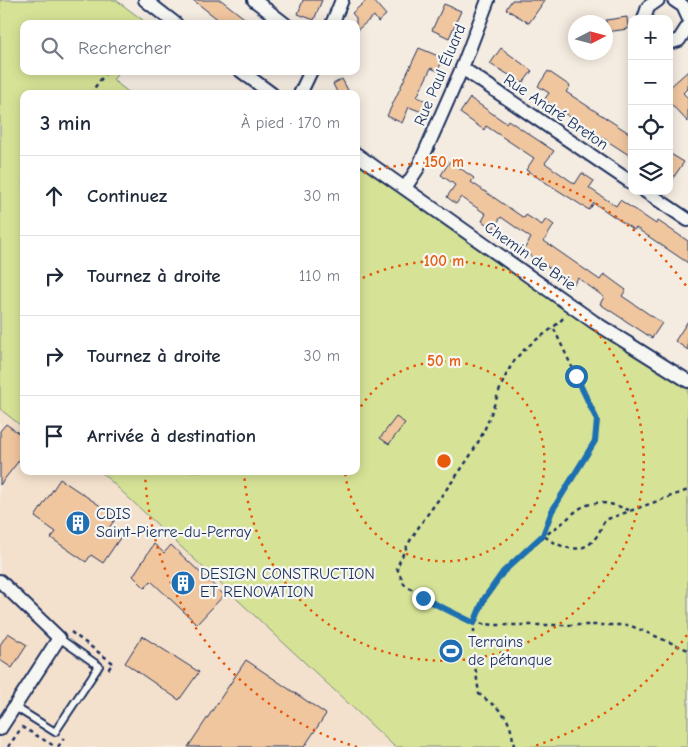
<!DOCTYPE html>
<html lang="fr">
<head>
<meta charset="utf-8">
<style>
  body { margin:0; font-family:"Comic Neue",sans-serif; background:#f6f6f7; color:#1f2937 }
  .controls { position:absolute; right:15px; top:15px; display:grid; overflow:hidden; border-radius:10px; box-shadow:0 2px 12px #0003 }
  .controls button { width:45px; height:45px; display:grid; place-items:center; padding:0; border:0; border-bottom:1px solid #e0e1e3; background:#fff; color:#1f2937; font:25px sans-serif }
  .compass { position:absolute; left:568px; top:15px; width:45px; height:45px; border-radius:50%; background:#fff; box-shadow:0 2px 12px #0003; rotate:84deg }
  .stop { position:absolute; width:15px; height:15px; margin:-11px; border:4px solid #1f6fb2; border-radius:50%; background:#fff }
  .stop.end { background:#1f6fb2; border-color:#fff; box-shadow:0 1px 5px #0008 }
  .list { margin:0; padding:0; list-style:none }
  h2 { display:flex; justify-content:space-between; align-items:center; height:65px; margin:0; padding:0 20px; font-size:21px }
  h2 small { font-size:16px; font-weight:400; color:#747a83 }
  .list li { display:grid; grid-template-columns:32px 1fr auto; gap:15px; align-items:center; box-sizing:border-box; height:80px; padding:0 20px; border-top:1px solid #e0e1e3 }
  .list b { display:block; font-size:19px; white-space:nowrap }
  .list em { font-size:16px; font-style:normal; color:#747a83 }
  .icon { flex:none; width:28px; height:28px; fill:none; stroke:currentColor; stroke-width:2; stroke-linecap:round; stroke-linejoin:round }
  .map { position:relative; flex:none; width:688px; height:747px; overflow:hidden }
  .search { position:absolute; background:#fff; box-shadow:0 2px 12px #0003; left:20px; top:20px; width:340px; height:55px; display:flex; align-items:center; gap:12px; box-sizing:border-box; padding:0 18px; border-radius:10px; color:#747a83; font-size:19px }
  .panel { position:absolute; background:#fff; box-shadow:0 2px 12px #0003; left:20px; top:90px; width:340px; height:385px; border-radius:10px }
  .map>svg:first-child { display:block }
  .built { fill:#f4e1cd }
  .green { fill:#d6e396; stroke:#78897a }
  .building { fill:#f0c69f; stroke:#1b2f5e }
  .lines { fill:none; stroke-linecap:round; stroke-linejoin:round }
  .lane-casing { stroke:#1b2f5e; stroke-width:10 }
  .street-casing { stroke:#1b2f5e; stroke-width:16 }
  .path { stroke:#1b2f5e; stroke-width:2.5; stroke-dasharray:4 4; stroke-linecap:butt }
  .lane { stroke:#f6f6f2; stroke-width:6 }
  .street { stroke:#f6f6f2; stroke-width:12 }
  .route { stroke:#1f6fb2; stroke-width:6 }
  .ring { fill:none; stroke:#e8590c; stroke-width:2.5; stroke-dasharray:2.5 5 }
  .labels { text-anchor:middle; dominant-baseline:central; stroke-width:4.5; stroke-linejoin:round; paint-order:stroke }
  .street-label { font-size:16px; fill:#1b2f5e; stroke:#f6f6f2 }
  .poi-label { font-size:16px; fill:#1b2f5e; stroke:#f6f6f2; text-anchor:start }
  .centre { fill:#e8590c; stroke:#f6f6f2; stroke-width:2.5 }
  .ring-label { font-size:15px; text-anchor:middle; font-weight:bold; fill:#e8590c; stroke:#f6f6f2; stroke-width:4.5; stroke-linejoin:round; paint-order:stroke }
</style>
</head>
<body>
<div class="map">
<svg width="688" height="747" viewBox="0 0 688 747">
  <rect width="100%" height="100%" fill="#f5ece1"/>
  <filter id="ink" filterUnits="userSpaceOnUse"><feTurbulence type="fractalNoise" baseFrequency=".02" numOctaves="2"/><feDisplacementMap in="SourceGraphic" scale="10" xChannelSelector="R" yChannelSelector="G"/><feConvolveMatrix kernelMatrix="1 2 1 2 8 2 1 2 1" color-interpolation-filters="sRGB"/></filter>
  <g filter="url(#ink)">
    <path class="built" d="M0 409 24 428V471H100L395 747H0Z"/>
    <g class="green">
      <path d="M0 0H116L148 24H24V71H120L113 80 131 94H24V428L0 409Z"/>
      <path d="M356 157 688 381V747H395L100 471H356Z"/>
    </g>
    <g class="building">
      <path d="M193 0H221L252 24H224Z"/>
      <path d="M303 0H322L314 20 298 14Z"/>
      <path d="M367 0H373L386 15 378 22 374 16 356 31V18L352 13Z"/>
      <path d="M512 0H545L529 23 506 9Z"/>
      <path d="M444 4 461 11 449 38 432 30Z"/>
      <path d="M627 17 628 29 606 32V20Z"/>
      <path d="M419 48 443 58 438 71 431 68 417 97 427 101 422 112 409 107 402 123 387 116Z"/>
      <path d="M501 48 532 71 523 83 490 64Z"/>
      <path d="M548 71 570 86 566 92 632 135V157L544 100 549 93 538 86Z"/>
      <path d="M688 71V88L683 93 688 98V122L669 102V88Z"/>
      <path d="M342 79 350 94H338L333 84Z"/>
      <path d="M470 98 506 123 508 120 554 151 545 163 575 184 582 173 594 181 589 188 616 206 620 200 656 224 658 221 688 241V263L636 228 634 230 594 203 589 210 526 170 534 158 486 126 484 130 460 113Z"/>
      <path d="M669 153 684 162 669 184Z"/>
      <path d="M450 161 474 178 471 182 524 218 526 215 542 225 546 219 554 225 544 241 600 280 604 274 626 290 622 296 662 323 652 338 600 304 604 297 578 278 574 284 523 251 531 238 501 217 493 229 482 221 486 214 461 197 456 204 447 197 455 185 441 175Z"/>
      <path d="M688 321V350L675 341Z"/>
      <path d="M396 417 405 423 389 444 380 438Z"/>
      <path d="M6 424 24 437V454L0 485V431Z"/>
      <path d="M60 479 117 517 108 529 120 538 103 563 91 555 86 562 51 538 56 532 35 517Z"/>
      <path d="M154 544 164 553 171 545 224 595 197 624 151 581 145 588 133 576Z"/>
      <path d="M8 633 27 645 12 668 0 660V645Z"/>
      <path d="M142 636 199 672 179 700 125 663Z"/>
      <path d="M246 660 326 714 304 747H188Z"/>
    </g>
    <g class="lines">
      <defs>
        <path id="lane" d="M15 707 55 732 99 666 59 638"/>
        <g id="street">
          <path d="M145 0 176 24"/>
          <path d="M254 0 285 24"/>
          <path d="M674 0 683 6 688 17"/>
          <path d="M644 19 648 7 658 0"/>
          <path d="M332 24 342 0"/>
          <path d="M669 43 679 40 688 26"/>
          <path d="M462 68 632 183"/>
          <path d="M241 71 272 94"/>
          <path d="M300 94 311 71"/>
          <path d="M356 154 594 322 688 381"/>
          <path d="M405 188 418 168 462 68 488 0"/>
          <path d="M645 191 688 220"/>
          <path d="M0 581 59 638 0 729"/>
        </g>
      </defs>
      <use href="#lane" class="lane-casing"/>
      <use href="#street" class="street-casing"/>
      <g class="path">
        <path d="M90 94 107 71"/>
        <path d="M554 329 597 420 595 441 552 511 543 535C557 546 578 556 593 541 598 536 602 526 605 520L688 490"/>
        <path d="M629 510C615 505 600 499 585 506 576 509 568 519 561 524 520 553 493 576 474 623L495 625H629L688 650"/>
        <path d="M71 632 113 663 108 670"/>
        <path d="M8 747 22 727 56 747"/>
        <path d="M58 747 64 738"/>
        <path d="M514 747C510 715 504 713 479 694L474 658V623L423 597 404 584 397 568C417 515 464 478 486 426 497 401 503 370 523 351 536 338 552 331 564 317"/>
      </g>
      <use href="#lane" class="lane"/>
      <use href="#street" class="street"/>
    </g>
  </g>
  <g class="lines" filter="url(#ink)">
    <path class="route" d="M423 598 474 623 484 599 503 572 543 535 552 511 595 441 597 420 576 376"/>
  </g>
  <g class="ring">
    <path d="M357 413A100 100 0 1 1 345 471"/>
    <path d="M356 281A200 200 0 1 1 244 471"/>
    <path d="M687 635A299 299 0 0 1 531 747M357 747A299 299 0 0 1 145 471M357 175A299 299 0 0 1 687 287"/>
  </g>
  <defs>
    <symbol id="building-disc" viewBox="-11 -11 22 22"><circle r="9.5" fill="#1f6fb2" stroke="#f6f6f2"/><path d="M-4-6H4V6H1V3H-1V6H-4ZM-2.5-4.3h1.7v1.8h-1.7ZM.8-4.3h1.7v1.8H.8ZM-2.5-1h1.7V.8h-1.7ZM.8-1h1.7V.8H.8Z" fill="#fff"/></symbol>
    <symbol id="stadium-disc" viewBox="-11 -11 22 22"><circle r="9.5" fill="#1f6fb2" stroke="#f6f6f2"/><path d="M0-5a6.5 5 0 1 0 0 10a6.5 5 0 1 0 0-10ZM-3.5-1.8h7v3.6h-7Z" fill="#fff"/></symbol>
  </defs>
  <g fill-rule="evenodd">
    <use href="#building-disc" x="64" y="509" width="28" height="28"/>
    <use href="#building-disc" x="169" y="569" width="28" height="28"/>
    <use href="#stadium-disc" x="437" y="637" width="28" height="28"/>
  </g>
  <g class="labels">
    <g class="street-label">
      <text transform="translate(440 75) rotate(-67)">Rue Paul Éluard</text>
      <text transform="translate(556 112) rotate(34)">Rue André Breton</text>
      <text transform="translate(530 256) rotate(35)">Chemin de Brie</text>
    </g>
    <g class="poi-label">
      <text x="96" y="514">CDIS<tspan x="96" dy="18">Saint-Pierre-du-Perray</tspan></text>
      <text x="200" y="574">DESIGN CONSTRUCTION<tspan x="200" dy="18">ET RENOVATION</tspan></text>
      <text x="468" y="642">Terrains<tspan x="468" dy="18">de pétanque</tspan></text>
    </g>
  </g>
  <circle cx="444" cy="461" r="8" class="centre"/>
  <g class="ring-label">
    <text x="444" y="167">150 m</text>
    <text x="444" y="266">100 m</text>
    <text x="444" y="366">50 m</text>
  </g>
</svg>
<div class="controls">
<button>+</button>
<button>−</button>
<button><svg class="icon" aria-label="locate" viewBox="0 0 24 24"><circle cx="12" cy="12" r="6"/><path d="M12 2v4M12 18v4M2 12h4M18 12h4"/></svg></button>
<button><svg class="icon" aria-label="layers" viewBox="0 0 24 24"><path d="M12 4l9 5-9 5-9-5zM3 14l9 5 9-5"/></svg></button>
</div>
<svg class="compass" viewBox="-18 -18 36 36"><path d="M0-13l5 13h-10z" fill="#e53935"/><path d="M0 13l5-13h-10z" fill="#747a83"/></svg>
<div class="stop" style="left:576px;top:376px"></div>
<div class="stop end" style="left:423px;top:598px"></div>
<div class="search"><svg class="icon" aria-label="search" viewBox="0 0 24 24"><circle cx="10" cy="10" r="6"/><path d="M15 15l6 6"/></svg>Rechercher</div>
<section class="panel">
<h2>3 min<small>À pied · 170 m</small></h2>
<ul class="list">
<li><svg class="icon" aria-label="ahead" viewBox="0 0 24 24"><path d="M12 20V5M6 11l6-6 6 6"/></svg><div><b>Continuez</b></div><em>30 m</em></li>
<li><svg class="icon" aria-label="right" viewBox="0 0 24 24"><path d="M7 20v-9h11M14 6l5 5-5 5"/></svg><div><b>Tournez à droite</b></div><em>110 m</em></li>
<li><svg class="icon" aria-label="right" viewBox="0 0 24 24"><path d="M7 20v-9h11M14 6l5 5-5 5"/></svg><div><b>Tournez à droite</b></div><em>30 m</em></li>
<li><svg class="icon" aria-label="arrive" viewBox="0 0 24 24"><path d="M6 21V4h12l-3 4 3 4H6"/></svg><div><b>Arrivée à destination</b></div></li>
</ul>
</section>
</div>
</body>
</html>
